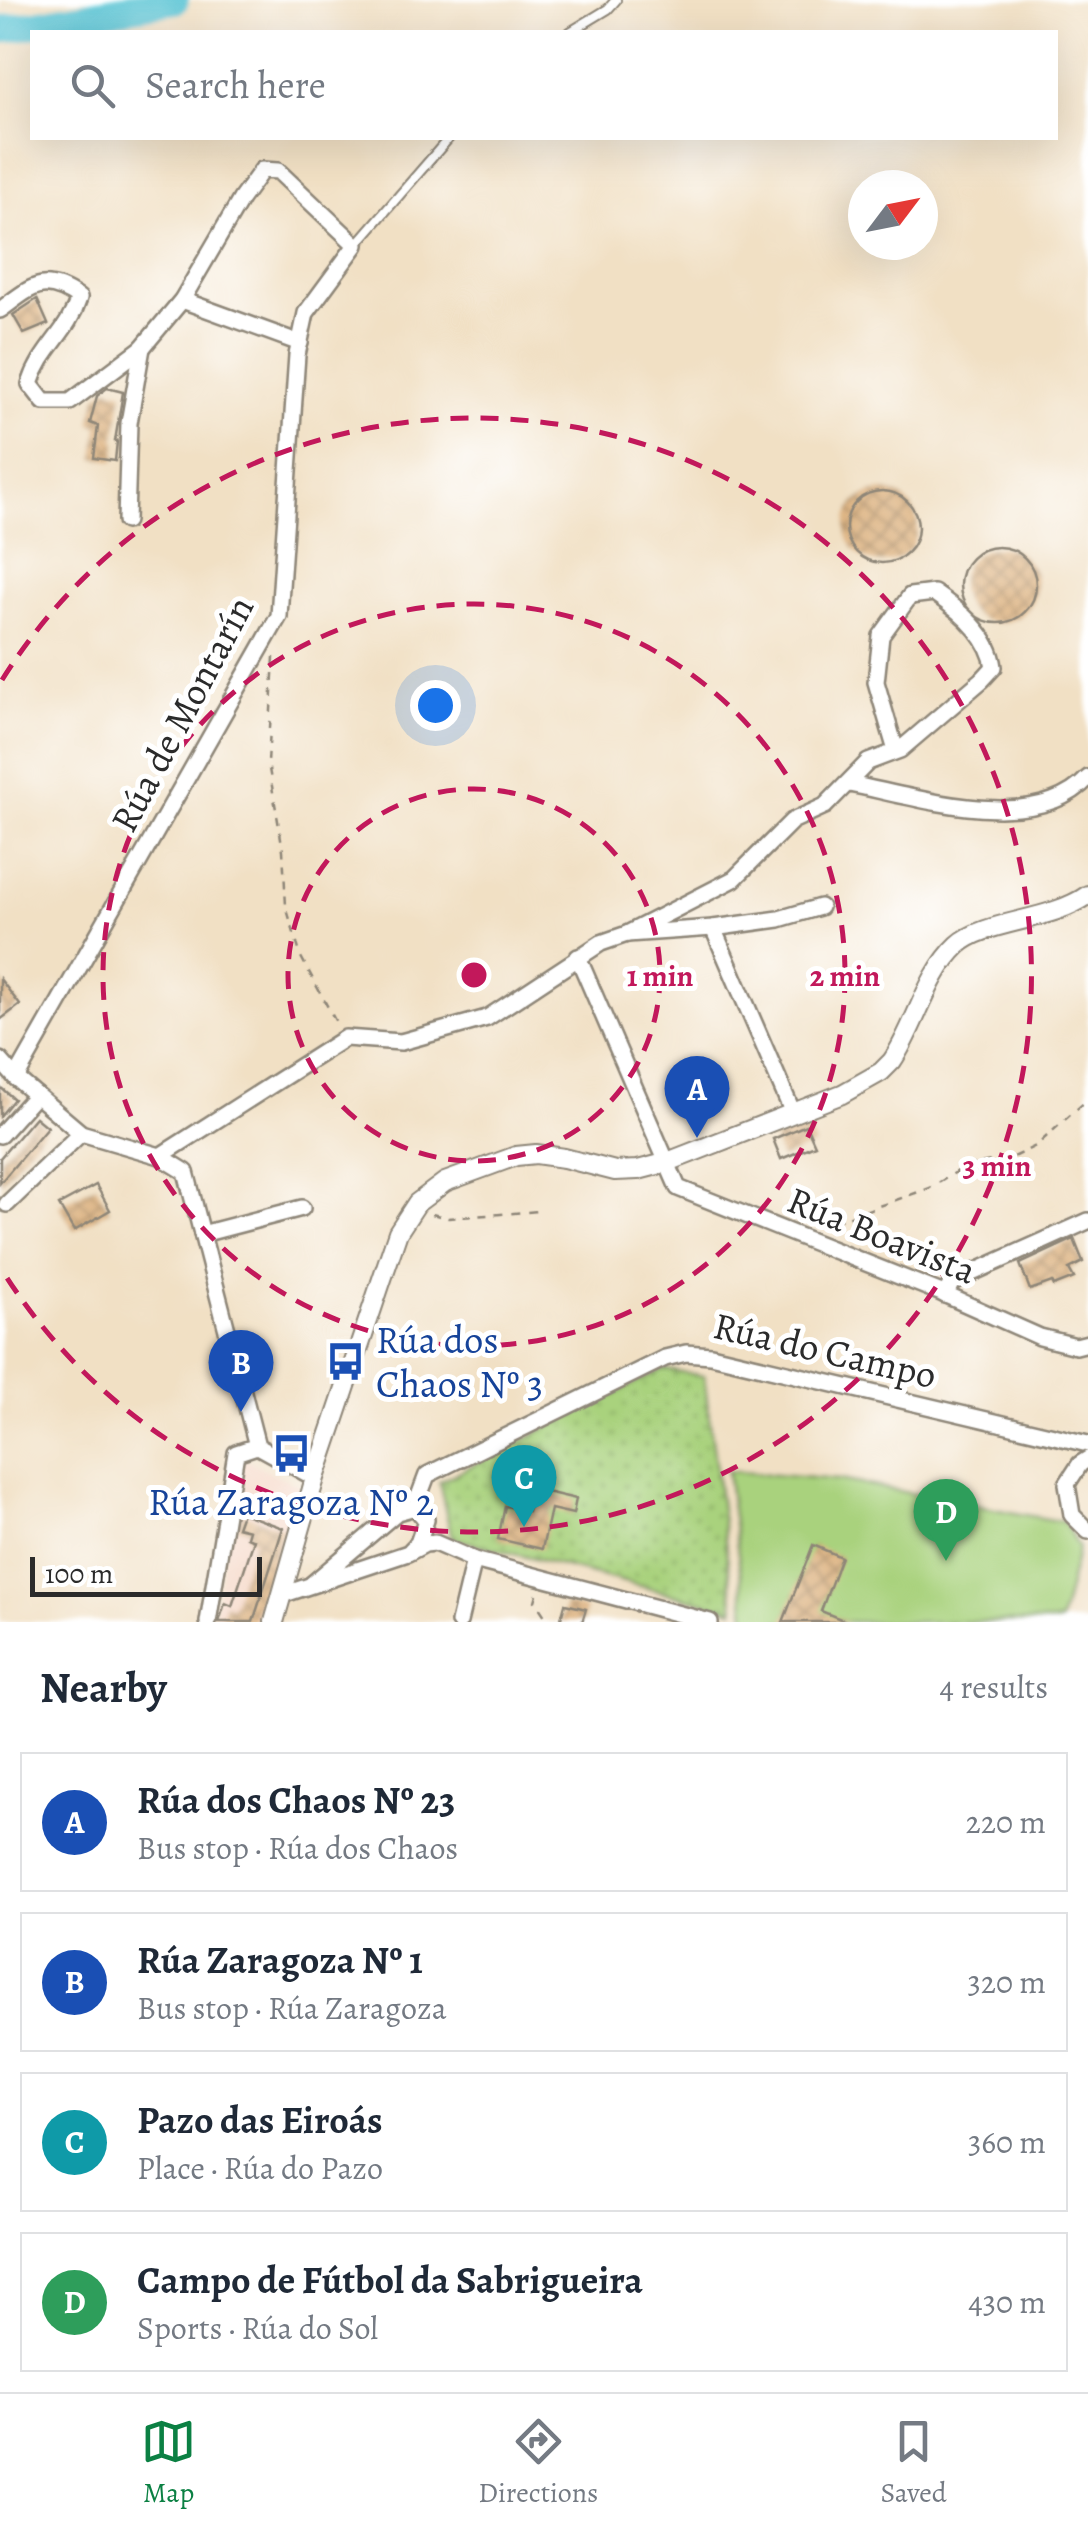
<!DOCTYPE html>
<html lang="en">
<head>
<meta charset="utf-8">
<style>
  body { margin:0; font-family:Alegreya,serif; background:#f2f2f3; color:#1f2937 }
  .compass { position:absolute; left:848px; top:170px; width:90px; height:90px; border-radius:50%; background:#fff; box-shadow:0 10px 40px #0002; rotate:58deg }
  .scale { position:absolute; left:30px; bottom:25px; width:232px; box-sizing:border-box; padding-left:10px; border:5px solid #2b2b2b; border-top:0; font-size:28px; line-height:35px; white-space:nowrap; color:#2b2b2b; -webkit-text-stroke:8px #fff; paint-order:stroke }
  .you { position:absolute; left:435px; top:705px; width:35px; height:35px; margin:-25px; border:8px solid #fff; border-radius:50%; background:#1a73e8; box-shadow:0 0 0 15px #1a73e833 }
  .badge { display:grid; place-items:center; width:65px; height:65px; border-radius:50%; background:#0b8043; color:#fff; font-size:32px; font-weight:700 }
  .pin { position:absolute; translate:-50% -82px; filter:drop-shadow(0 2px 5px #0008) }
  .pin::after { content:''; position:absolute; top:52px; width:35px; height:30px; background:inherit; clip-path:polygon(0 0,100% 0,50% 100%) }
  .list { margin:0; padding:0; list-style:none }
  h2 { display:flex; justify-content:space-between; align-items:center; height:130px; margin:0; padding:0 40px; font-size:42px }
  h2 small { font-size:32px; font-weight:400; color:#747a83 }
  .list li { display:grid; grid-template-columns:65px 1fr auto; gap:30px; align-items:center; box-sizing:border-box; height:140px; margin:0 20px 20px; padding:0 20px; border:2px solid #e0e1e3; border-radius:0px }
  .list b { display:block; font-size:38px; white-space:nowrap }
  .list p { margin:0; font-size:32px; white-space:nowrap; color:#747a83 }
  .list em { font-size:32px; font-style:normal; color:#747a83 }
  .icon { flex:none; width:55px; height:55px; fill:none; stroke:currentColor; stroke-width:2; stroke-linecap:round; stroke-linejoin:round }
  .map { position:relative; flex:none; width:1088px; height:1622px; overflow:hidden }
  .search { position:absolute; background:#fff; box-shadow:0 10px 40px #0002; left:30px; right:30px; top:30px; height:110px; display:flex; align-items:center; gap:25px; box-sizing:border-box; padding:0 35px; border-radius:0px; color:#747a83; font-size:38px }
  .sheet { height:770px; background:#fff }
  nav { display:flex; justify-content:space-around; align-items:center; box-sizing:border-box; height:140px; border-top:2px solid #e0e1e3; background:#fff; font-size:28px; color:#747a83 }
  nav a { display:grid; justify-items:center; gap:5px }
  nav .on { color:#0b8043 }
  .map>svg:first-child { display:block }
  .built { fill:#f4d3c0 }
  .grass { fill:#a9d27d; stroke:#6a7e54; stroke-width:2.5 }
  .park { fill:url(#park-dots); stroke:#6a7e54; stroke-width:2.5 }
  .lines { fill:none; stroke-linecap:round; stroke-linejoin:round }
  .river { stroke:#5ac4d4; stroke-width:28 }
  .building { fill:url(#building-cross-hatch) }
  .service-casing { stroke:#8e8678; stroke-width:12 }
  .minor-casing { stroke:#8e8678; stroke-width:20 }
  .tertiary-casing { stroke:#8e8678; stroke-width:22 }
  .path { stroke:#8e8678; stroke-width:2.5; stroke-dasharray:8 8; stroke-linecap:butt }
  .service { stroke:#fff; stroke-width:8 }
  .minor { stroke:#fff; stroke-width:15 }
  .tertiary { stroke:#fff; stroke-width:18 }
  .ring { fill:none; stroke:#c2185b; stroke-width:5; stroke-dasharray:18 12 }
  .labels { text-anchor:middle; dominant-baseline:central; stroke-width:10; stroke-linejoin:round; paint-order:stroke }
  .street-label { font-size:38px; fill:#2b2b2b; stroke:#fff }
  .transit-label { font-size:38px; fill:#164399; stroke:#fff; text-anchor:start }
  .centre { fill:#c2185b; stroke:#fff; stroke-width:5 }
  .ring-label { font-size:30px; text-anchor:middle; font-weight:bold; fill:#c2185b; stroke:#fff; stroke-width:10; stroke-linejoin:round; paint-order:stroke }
</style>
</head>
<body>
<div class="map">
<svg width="1088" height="1622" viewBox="0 0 1088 1622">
  <defs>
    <pattern id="park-dots" width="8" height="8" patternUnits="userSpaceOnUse" patternTransform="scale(2.5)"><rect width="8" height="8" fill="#a9d27d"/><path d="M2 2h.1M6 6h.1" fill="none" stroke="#92b46c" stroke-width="1.8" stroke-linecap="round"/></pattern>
    <pattern id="building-cross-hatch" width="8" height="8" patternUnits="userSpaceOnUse" patternTransform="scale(2.5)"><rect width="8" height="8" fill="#ddb381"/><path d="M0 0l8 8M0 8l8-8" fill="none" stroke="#b3926a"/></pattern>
  </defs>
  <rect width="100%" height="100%" fill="#fff"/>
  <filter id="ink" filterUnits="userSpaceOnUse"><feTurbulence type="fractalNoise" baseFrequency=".01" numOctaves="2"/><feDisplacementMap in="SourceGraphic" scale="20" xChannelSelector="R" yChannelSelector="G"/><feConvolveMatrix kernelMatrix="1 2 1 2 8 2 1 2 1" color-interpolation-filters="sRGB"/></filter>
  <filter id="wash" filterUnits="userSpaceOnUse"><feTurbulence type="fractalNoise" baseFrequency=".0048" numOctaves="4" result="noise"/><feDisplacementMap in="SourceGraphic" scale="40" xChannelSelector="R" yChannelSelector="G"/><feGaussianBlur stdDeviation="2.25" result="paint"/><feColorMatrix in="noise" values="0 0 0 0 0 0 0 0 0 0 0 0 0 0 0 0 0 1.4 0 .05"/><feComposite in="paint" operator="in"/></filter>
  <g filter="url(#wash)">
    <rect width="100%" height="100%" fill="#f1e0c4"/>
    <path class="built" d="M242 1458 302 1487 257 1622H212Z"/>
    <path class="grass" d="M727 1471 840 1480 1064 1522 1078 1548 1060 1622H747Z"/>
    <path class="park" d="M664 1369 704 1376 734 1610 452 1538 439 1482Z"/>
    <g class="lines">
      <path class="river" d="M0 30 175 0"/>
    </g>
    <g id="blocks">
      <g class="building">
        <path d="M37 299 48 324 24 334 13 315Z"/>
        <path d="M107 388 123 392 115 441H117L115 461 94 458 98 426 90 423 97 396Z"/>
        <circle cx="882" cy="527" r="36"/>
        <circle cx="998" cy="585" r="38"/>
        <path d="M0 979 20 1005 0 1020Z"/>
        <path d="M0 1087 14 1099 0 1116Z"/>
        <path d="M35 1117 47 1127 0 1183V1158Z"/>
        <path d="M806 1125 815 1145 781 1159 773 1139Z"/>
        <path d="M96 1185 110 1210 74 1231 59 1205Z"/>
        <path d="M1074 1239 1083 1262 1069 1269 1074 1278 1054 1286 1052 1282 1030 1290 1020 1264Z"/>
        <path d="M533 1489 576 1499 573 1514 551 1509 542 1549 498 1539 505 1506 528 1511Z"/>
        <path d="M242 1513 283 1528 253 1622H219L225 1603 232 1606 254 1540 247 1537 249 1530 237 1527Z"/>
        <path d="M813 1545 841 1557 821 1611 848 1622H783Z"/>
        <path d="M565 1604 586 1609 582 1622H560Z"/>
      </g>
    </g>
  </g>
  <g filter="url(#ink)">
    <use href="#blocks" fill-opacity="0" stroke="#8e8678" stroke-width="2.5"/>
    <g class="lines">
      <defs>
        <g id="service">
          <path d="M570 32 608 9 616 0"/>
          <path d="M357 244 449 138"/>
        </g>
        <g id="minor">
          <path d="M182 300 300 343"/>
          <path d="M0 310C32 287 42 273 79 298 68 333 42 347 30 384L44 402H70L142 348 182 300 241 199 262 170 278 171 356 245 306 313 297 355 279 616 16 1078"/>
          <path d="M126 521 129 423 142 348"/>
          <path d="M849 784C917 797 1034 836 1088 778"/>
          <path d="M713 928 793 1113"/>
          <path d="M627 934 734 879 792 821 825 806 868 762 900 750 982 680 994 667C990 635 959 610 934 593L910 596 881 636 876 682 896 751"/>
          <path d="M578 957 678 1188 939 1292 1040 1337 1076 1346 1088 1343"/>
          <path d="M0 1060 16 1078 81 1133 160 1156 186 1172 257 1446 315 1478"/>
          <path d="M0 1135 36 1095"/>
          <path d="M160 1156 345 1038 401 1042 487 1018 601 943 627 934 713 928 779 919 820 907"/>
          <path d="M7 1204 81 1133"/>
          <path d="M202 1234 302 1208"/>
          <path d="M945 1295 952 1282 1088 1221"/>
          <path d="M1088 1459 1080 1464 1067 1484 1072 1515 1088 1531"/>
          <path d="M415 1507 427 1475 665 1358 686 1353 711 1355 1088 1444"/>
          <path d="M411 1550 418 1543 426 1520 415 1507"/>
          <path d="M312 1584 397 1512 415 1507"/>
          <path d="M282 1595 408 1553 425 1544 435 1543 474 1560 710 1622"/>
          <path d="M208 1622 236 1453 257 1446"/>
          <path d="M459 1622 474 1560"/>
        </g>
        <path id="tertiary" d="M274 1622 315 1478 382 1279 398 1232 417 1203 445 1182 516 1156 536 1154 564 1158 615 1171 638 1170 665 1163 842 1094 881 1072 892 1061C916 1026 926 975 958 945 985 920 1050 922 1088 895"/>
      </defs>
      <use href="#service" class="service-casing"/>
      <use href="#minor" class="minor-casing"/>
      <use href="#tertiary" class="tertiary-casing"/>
      <g class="path">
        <path d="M274 657 268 763 283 850 286 906 301 957 338 1026"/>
        <path d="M432 1214 448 1218 540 1211"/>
        <path d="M819 1227 930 1188 966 1166 1015 1156 1036 1146 1088 1099"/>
        <path d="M537 1594 535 1601 549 1622"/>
      </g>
      <use href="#service" class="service"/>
      <use href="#minor" class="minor"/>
      <use href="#tertiary" class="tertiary"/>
    </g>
  </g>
  <g class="ring">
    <circle cx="474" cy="975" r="186"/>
    <circle cx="474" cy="975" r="371"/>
    <path d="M2 680A557 557 0 1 1 2 1270"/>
  </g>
  <defs>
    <symbol id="bus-bare" viewBox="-9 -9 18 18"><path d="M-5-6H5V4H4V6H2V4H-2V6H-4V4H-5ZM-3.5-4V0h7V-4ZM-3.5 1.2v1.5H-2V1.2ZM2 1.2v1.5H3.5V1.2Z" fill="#1a4fb4" stroke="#fff" stroke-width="2.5" paint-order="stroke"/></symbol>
  </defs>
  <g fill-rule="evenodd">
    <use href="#bus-bare" x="318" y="1334" width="55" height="55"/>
    <use href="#bus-bare" x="264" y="1426" width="55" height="55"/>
  </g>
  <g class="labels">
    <g class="street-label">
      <text transform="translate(182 714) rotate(-62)">Rúa de Montarín</text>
      <text transform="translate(882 1235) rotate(22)">Rúa Boavista</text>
      <text transform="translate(825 1350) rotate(13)">Rúa do Campo</text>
    </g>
    <g class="transit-label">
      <text x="376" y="1340">Rúa dos<tspan x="376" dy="44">Chaos Nº 3</tspan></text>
      <text x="291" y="1502" text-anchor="middle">Rúa Zaragoza Nº 2</text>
    </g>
  </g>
  <circle cx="474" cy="975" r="15" class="centre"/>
  <g class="ring-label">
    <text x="660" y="986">1 min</text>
    <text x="845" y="986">2 min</text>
    <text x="997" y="1176">3 min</text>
  </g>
</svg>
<svg class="compass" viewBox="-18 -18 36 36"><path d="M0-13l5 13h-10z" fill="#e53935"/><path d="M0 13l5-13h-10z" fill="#747a83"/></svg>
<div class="scale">100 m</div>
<div class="you"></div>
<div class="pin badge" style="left:697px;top:1138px;background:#1a4fb4">A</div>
<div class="pin badge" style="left:241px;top:1412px;background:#1a4fb4">B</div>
<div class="pin badge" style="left:524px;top:1527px;background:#0f9aa8">C</div>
<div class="pin badge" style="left:946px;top:1561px;background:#2e9e5b">D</div>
<div class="search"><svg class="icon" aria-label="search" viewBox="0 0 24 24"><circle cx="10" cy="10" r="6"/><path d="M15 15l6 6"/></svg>Search here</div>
</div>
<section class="sheet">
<h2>Nearby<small>4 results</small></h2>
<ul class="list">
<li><span class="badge" style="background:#1a4fb4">A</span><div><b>Rúa dos Chaos Nº 23</b><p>Bus stop · Rúa dos Chaos</p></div><em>220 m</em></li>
<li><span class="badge" style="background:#1a4fb4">B</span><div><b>Rúa Zaragoza Nº 1</b><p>Bus stop · Rúa Zaragoza</p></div><em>320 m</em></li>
<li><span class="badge" style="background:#0f9aa8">C</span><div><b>Pazo das Eiroás</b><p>Place · Rúa do Pazo</p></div><em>360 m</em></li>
<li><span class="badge" style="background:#2e9e5b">D</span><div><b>Campo de Fútbol da Sabrigueira</b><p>Sports · Rúa do Sol</p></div><em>430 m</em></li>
</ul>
</section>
<nav>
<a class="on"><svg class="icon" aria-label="map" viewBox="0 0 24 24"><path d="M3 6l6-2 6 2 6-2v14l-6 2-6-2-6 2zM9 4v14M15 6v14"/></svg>Map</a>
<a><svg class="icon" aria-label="directions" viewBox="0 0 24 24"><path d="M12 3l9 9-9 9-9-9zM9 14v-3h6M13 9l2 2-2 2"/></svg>Directions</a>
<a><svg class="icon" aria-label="saved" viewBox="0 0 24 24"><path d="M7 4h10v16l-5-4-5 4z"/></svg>Saved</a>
</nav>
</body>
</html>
